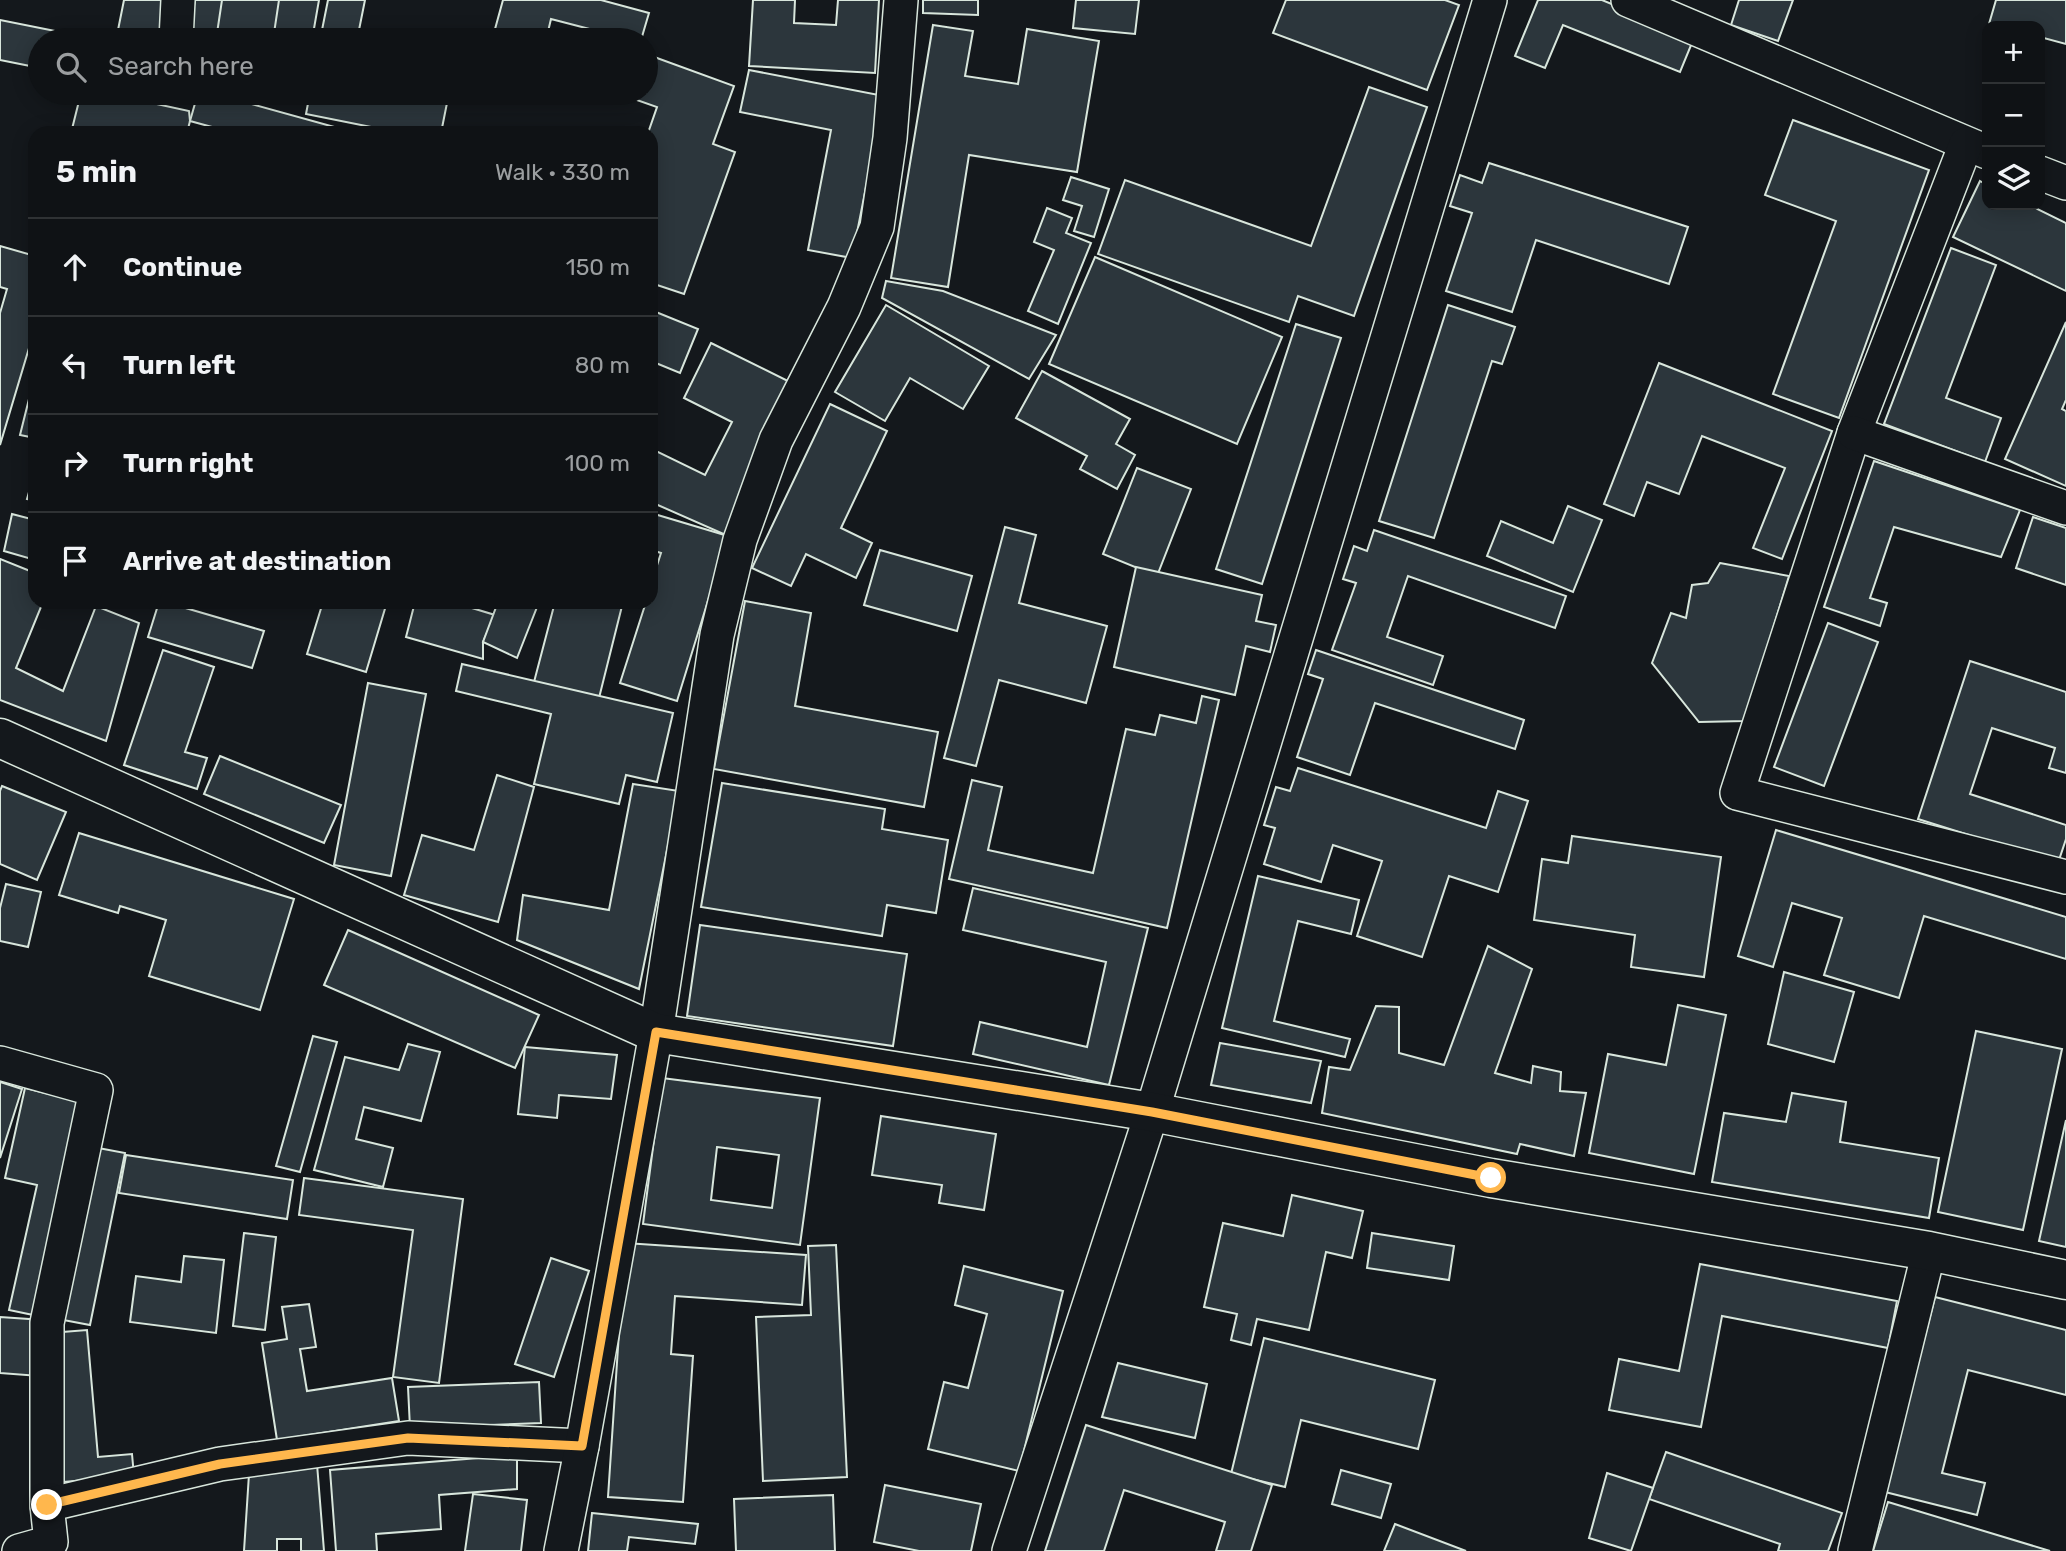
<!DOCTYPE html>
<html lang="en">
<head>
<meta charset="utf-8">
<style>
  body { margin:0; font-family:Rubik,sans-serif; background:#181b1e; color:#f1f3f6 }
  .controls { position:absolute; right:21px; top:21px; display:grid; overflow:hidden; border-radius:14px; box-shadow:0 4px 18px #0003 }
  .controls button { width:63px; height:63px; display:grid; place-items:center; padding:0; border:0; border-bottom:2px solid #2f3234; background:#0f1215; color:#f1f3f6; font:35px sans-serif }
  .stop { position:absolute; width:21px; height:21px; margin:-16px; border:5px solid #ffb74d; border-radius:50%; background:#fff }
  .stop.end { background:#ffb74d; border-color:#fff; box-shadow:0 2px 7px #0008 }
  .list { margin:0; padding:0; list-style:none }
  h2 { display:flex; justify-content:space-between; align-items:center; height:91px; margin:0; padding:0 28px; font-size:30px }
  h2 small { font-size:23px; font-weight:400; color:#9b9ea0 }
  .list li { display:grid; grid-template-columns:46px 1fr auto; gap:21px; align-items:center; box-sizing:border-box; height:98px; padding:0 28px; border-top:2px solid #2f3234 }
  .list b { display:block; font-size:26px; white-space:nowrap }
  .list em { font-size:23px; font-style:normal; color:#9b9ea0 }
  .icon { flex:none; width:38px; height:38px; fill:none; stroke:currentColor; stroke-width:2; stroke-linecap:round; stroke-linejoin:round }
  .map { position:relative; flex:none; width:2066px; height:1551px; overflow:hidden }
  .search { position:absolute; background:#0f1215; box-shadow:0 4px 18px #0003; left:28px; top:28px; width:630px; height:77px; display:flex; align-items:center; gap:18px; box-sizing:border-box; padding:0 24px; border-radius:38px; color:#9b9ea0; font-size:26px }
  .panel { position:absolute; background:#0f1215; box-shadow:0 4px 18px #0003; left:28px; top:126px; width:630px; height:483px; border-radius:21px }
  .map>svg:first-child { display:block }
  .building { fill:#2c363c; stroke:#d8e6dc; stroke-width:2; fill-rule:evenodd }
  .lines { fill:none; stroke-linecap:round; stroke-linejoin:round }
  .street-casing { stroke:#d8e6dc; stroke-width:36 }
  .secondary-casing { stroke:#d8e6dc; stroke-width:41 }
  .street { stroke:#14181c; stroke-width:33 }
  .secondary { stroke:#14181c; stroke-width:38 }
  .route { stroke:#ffb74d; stroke-width:9 }
</style>
</head>
<body>
<div class="map">
<svg width="2066" height="1551" viewBox="0 0 2066 1551">
  <rect width="100%" height="100%" fill="#14181c"/>
  <g class="building">
    <path d="M124 0H167L158 40H116Z"/>
    <path d="M195 0H319L312 40H188Z"/>
    <path d="M222 0H279L273 40H216Z"/>
    <path d="M328 0H365L357 40H320Z"/>
    <path d="M503 0H601L649 13 641 40H632L551 19 546 40H492Z"/>
    <path d="M753 0H795L794 23 836 25 838 0H879L875 73 749 66Z"/>
    <path d="M923 0H978V15L923 13Z"/>
    <path d="M1076 0H1139L1135 34 1073 28Z"/>
    <path d="M1286 0H1445L1459 5 1427 90 1273 33Z"/>
    <path d="M1538 0H1602L1694 38 1680 72 1563 25 1545 68 1515 56Z"/>
    <path d="M1739 0H1793L1778 41 1731 25Z"/>
    <path d="M1996 0H2066V44L2040 37V26H1998L1989 24Z"/>
    <path d="M0 20 100 40H40V68L0 60Z"/>
    <path d="M933 25 973 31 965 76 1018 84 1027 29 1099 41 1077 172 969 155 948 287 891 278Z"/>
    <path d="M646 54 734 86 713 144 735 152 684 294 651 283V133H648L657 107 617 93H646Z"/>
    <path d="M749 70 884 96 852 258 808 250 831 130 740 112Z"/>
    <path d="M1369 87 1427 107 1354 316 1298 296 1289 322 1098 254 1125 180 1311 246Z"/>
    <path d="M81 93H106L189 111 190 121 187 133H88L72 129Z"/>
    <path d="M198 93H212L356 133H234L190 121Z"/>
    <path d="M258 93H304L302 100Z"/>
    <path d="M310 93H394L447 103 441 133H401L306 114Z"/>
    <path d="M1793 120 1929 170 1839 418 1773 394 1836 221 1765 195Z"/>
    <path d="M1489 163 1688 227 1669 284 1536 240 1512 312 1446 291 1472 213 1450 206 1460 175 1482 183Z"/>
    <path d="M1071 177 1109 189 1094 237 1074 231 1082 206 1063 200Z"/>
    <path d="M1980 181 1987 185V205H2029L2066 223V291L1953 237Z"/>
    <path d="M1047 208 1072 218 1066 233 1091 243 1058 324 1028 311 1054 250 1034 242Z"/>
    <path d="M0 246 35 256V328L0 445V313L7 289 0 287Z"/>
    <path d="M1951 248 1996 265 1946 398 2001 418 1985 462 1884 424Z"/>
    <path d="M1095 257 1282 337 1237 444 1049 364Z"/>
    <path d="M886 281 943 291 1056 335 1029 379 882 298Z"/>
    <path d="M886 305 989 366 963 409 910 378 885 421 835 392Z"/>
    <path d="M1448 305 1515 327 1502 364 1492 361 1434 538 1379 521Z"/>
    <path d="M651 310 698 329 680 373 651 361Z"/>
    <path d="M2066 322V400L2062 409 2066 411V486L2005 459Z"/>
    <path d="M1296 324 1341 338 1262 584 1216 569Z"/>
    <path d="M711 343 798 386 728 536 651 502 652 449 705 475 732 422 684 398Z"/>
    <path d="M1659 363 1832 431 1782 559 1753 548 1785 468 1702 436 1679 494 1647 482 1634 516 1604 504Z"/>
    <path d="M1042 371 1130 419 1116 444 1135 455 1117 489 1080 469 1087 456 1016 418Z"/>
    <path d="M35 375V438L20 435Z"/>
    <path d="M830 404 887 431 841 528 872 543 856 578 806 554 791 586 752 568Z"/>
    <path d="M1874 461 2020 510 2001 557 1894 527 1870 598 1887 603 1880 626 1824 607Z"/>
    <path d="M1137 468 1191 489 1157 576 1103 554Z"/>
    <path d="M35 471V501L27 499Z"/>
    <path d="M1568 506 1602 520 1573 592 1487 556 1501 521 1553 543Z"/>
    <path d="M651 513 728 536 677 701 620 683 646 602H651V584L661 553 651 550Z"/>
    <path d="M12 514 35 520V560L4 551Z"/>
    <path d="M2033 517 2066 528V585L2016 568Z"/>
    <path d="M1005 527 1036 535 1019 603 1107 626 1086 703 999 680 976 766 944 758Z"/>
    <path d="M1374 530 1566 596 1555 628 1408 576 1387 637 1443 656 1433 685 1332 650 1356 583 1343 579 1354 546 1367 551Z"/>
    <path d="M880 550 972 576 957 631 864 605Z"/>
    <path d="M0 559 35 573V602H43L16 668 63 691 96 606 139 623 106 741 0 700Z"/>
    <path d="M1720 563 1789 576 1745 721 1699 722 1652 663 1671 613 1686 618 1692 585 1708 583Z"/>
    <path d="M1136 567 1262 595 1256 621 1276 625 1270 652 1246 646 1235 695 1114 667Z"/>
    <path d="M745 601 811 613 795 706 938 732 924 807 714 769Z"/>
    <path d="M159 602H165L264 631 252 668 148 637Z"/>
    <path d="M323 602H387L366 672 307 654Z"/>
    <path d="M415 602H452L495 615 483 642V659L406 637Z"/>
    <path d="M498 602H539L517 658 483 642Z"/>
    <path d="M555 602H623L599 698 534 682Z"/>
    <path d="M1828 623 1878 642 1824 786 1774 767Z"/>
    <path d="M163 650 214 667 185 752 207 758 197 789 124 765Z"/>
    <path d="M1316 650 1524 720 1515 749 1375 703 1350 775 1297 757 1323 679 1308 674Z"/>
    <path d="M1970 661 2066 692V773L2049 768 2055 748 1992 728 1970 794 2066 825V839L2058 863 1918 819Z"/>
    <path d="M462 664 673 713 657 782 626 775 619 804 534 784 551 714 456 691Z"/>
    <path d="M368 683 426 694 391 876 334 865Z"/>
    <path d="M1202 696 1219 700 1167 928 949 879 972 780 1002 787 988 850 1093 873 1126 729 1155 735 1160 715 1196 723Z"/>
    <path d="M220 756 341 805 324 843 204 794Z"/>
    <path d="M1298 768 1486 828 1498 791 1528 801 1498 892 1449 876 1422 957 1357 936 1382 861 1333 845 1321 882 1264 864 1275 828 1264 825 1276 787 1290 791Z"/>
    <path d="M497 775 534 787 498 922 404 895 422 835 474 850Z"/>
    <path d="M722 783 885 809 882 829 948 840 936 913 887 905 882 936 701 907Z"/>
    <path d="M633 784 679 791 639 989 517 940 523 895 609 910Z"/>
    <path d="M2 786 66 812 37 880 0 864V791Z"/>
    <path d="M1776 830 2066 917V959L1924 916 1899 998 1824 975 1842 918 1792 903 1773 967 1738 956Z"/>
    <path d="M79 833 294 899 260 1010 149 976 166 920 120 906 118 913 59 895Z"/>
    <path d="M1572 836 1721 857 1704 977 1631 967 1635 935 1534 920 1542 859 1568 863Z"/>
    <path d="M1258 876 1359 900 1351 934 1298 921 1274 1021 1350 1039 1345 1057 1222 1028Z"/>
    <path d="M6 884 41 892 28 947 0 941V908Z"/>
    <path d="M973 888 1148 928 1109 1085 973 1054 980 1022 1087 1047 1106 962 963 930Z"/>
    <path d="M700 925 907 954 893 1046 687 1016Z"/>
    <path d="M348 930 539 1015 515 1068 324 985Z"/>
    <path d="M1488 946 1532 969 1495 1073 1531 1083 1533 1066 1561 1072 1560 1091 1586 1093 1574 1156 1520 1144 1517 1154 1322 1113 1329 1067 1350 1070 1376 1006 1399 1007V1053L1444 1065Z"/>
    <path d="M1784 972 1854 992 1834 1062 1768 1044Z"/>
    <path d="M1678 1005 1726 1015 1694 1174 1589 1153 1608 1054 1666 1065Z"/>
    <path d="M1976 1031 2062 1049 2023 1230 1938 1212Z"/>
    <path d="M313 1036 337 1042 300 1172 276 1166Z"/>
    <path d="M1220 1043 1321 1061 1311 1103 1211 1085Z"/>
    <path d="M408 1044 440 1052 421 1121 364 1107 356 1139 393 1148 383 1187 314 1170 345 1057 399 1070Z"/>
    <path d="M525 1047 617 1055 611 1099 559 1095 557 1118 518 1114Z"/>
    <path d="M662 1078 820 1098 800 1245 643 1224ZM717 1147 779 1155 772 1208 711 1200Z"/>
    <path d="M0 1082 22 1089 0 1158Z"/>
    <path d="M25 1088 86 1103 38 1316 9 1310 37 1185 5 1178Z"/>
    <path d="M1792 1093 1846 1102 1840 1142 1939 1158 1929 1218 1712 1182 1724 1113 1786 1122Z"/>
    <path d="M881 1116 996 1134 984 1210 939 1203 942 1185 872 1175Z"/>
    <path d="M2066 1120V1247L2039 1241Z"/>
    <path d="M93 1147 125 1153 90 1325 58 1319Z"/>
    <path d="M126 1155 293 1180 287 1219 119 1193Z"/>
    <path d="M304 1178 463 1199 439 1383 393 1377 413 1230 299 1215Z"/>
    <path d="M1292 1195 1363 1211 1352 1258 1326 1252 1309 1330 1257 1319 1251 1345 1231 1340 1237 1314 1204 1307 1223 1223 1283 1236Z"/>
    <path d="M244 1233 276 1237 265 1330 233 1326Z"/>
    <path d="M1372 1233 1454 1246 1449 1280 1367 1268Z"/>
    <path d="M625 1243 806 1255 802 1305 675 1296 671 1354 693 1356 683 1502 608 1497Z"/>
    <path d="M836 1245 847 1477 763 1481 756 1317 811 1315 808 1246Z"/>
    <path d="M184 1256 224 1260 216 1333 130 1322 136 1276 181 1282Z"/>
    <path d="M551 1258 589 1271 554 1377 515 1364Z"/>
    <path d="M1700 1264 1897 1301 1888 1348 1722 1316 1701 1427 1609 1410 1619 1359 1679 1371Z"/>
    <path d="M964 1266 1063 1291 1019 1471 928 1449 944 1382 968 1388 987 1314 955 1305Z"/>
    <path d="M1935 1297 2066 1330V1395L1968 1370 1942 1473 1985 1483 1977 1515 1885 1492Z"/>
    <path d="M309 1304 316 1347 300 1349 307 1391 392 1378 399 1421 277 1440 262 1343 287 1339 282 1307Z"/>
    <path d="M0 1317 43 1320 39 1376 0 1373Z"/>
    <path d="M87 1330 98 1457 132 1454 134 1476 63 1482 50 1333Z"/>
    <path d="M1264 1338 1435 1380 1418 1449 1301 1420 1285 1487 1231 1474Z"/>
    <path d="M1118 1363 1207 1384 1195 1438 1102 1417Z"/>
    <path d="M539 1382 541 1423 410 1428 408 1387Z"/>
    <path d="M1086 1425 1272 1485 1251 1551H1216L1225 1522 1124 1490 1104 1551H1045Z"/>
    <path d="M1666 1452 1842 1513 1828 1551H1778L1780 1544 1649 1499Z"/>
    <path d="M517 1455V1489L439 1495 441 1529 376 1534 377 1551H336L330 1470Z"/>
    <path d="M317 1464 324 1551H301V1539H277V1551H244L249 1474Z"/>
    <path d="M1341 1470 1391 1484 1381 1518 1332 1504Z"/>
    <path d="M1607 1473 1653 1488 1631 1551 1589 1538Z"/>
    <path d="M885 1485 981 1504 971 1551H919L874 1542Z"/>
    <path d="M473 1494 527 1500 521 1551H465Z"/>
    <path d="M833 1495 835 1551H736L734 1499Z"/>
    <path d="M1888 1502 2050 1551H1873Z"/>
    <path d="M592 1513 698 1524 695 1544 629 1537 627 1551H588Z"/>
    <path d="M1395 1524 1466 1551H1384Z"/>
  </g>
  <g class="lines">
    <defs>
      <g id="street">
        <path d="M1628 0 1987 152"/>
        <path d="M176 40 178 0"/>
        <path d="M1966 144 1854 433 1737 793 2066 877"/>
        <path d="M2040 173 2066 183"/>
        <path d="M1854 433 2066 508"/>
        <path d="M0 1063 96 1090 47 1323V1505"/>
        <path d="M19 1551 51 1542 47 1505 220 1464 408 1438 582 1446"/>
        <path d="M561 1551 582 1446 656 1033 717 635 740 540 776 440 844 307 877 227 890 138 901 0"/>
        <path d="M1009 1551 1152 1112 1490 0"/>
        <path d="M1855 1551 1929 1251"/>
      </g>
      <path id="secondary" d="M0 738 656 1033 1152 1112 1491 1178 1929 1251 2066 1280"/>
    </defs>
    <use href="#street" class="street-casing"/>
    <use href="#secondary" class="secondary-casing"/>
    <use href="#street" class="street"/>
    <use href="#secondary" class="secondary"/>
  </g>
  <g class="lines">
    <path class="route" d="M47 1505 220 1464 408 1438 582 1446 656 1032 1152 1112 1491 1178"/>
  </g>
</svg>
<div class="controls">
<button>+</button>
<button>−</button>
<button><svg class="icon" aria-label="layers" viewBox="0 0 24 24"><path d="M12 4l9 5-9 5-9-5zM3 14l9 5 9-5"/></svg></button>
</div>
<div class="stop" style="left:1491px;top:1178px"></div>
<div class="stop end" style="left:47px;top:1505px"></div>
<div class="search"><svg class="icon" aria-label="search" viewBox="0 0 24 24"><circle cx="10" cy="10" r="6"/><path d="M15 15l6 6"/></svg>Search here</div>
<section class="panel">
<h2>5 min<small>Walk · 330 m</small></h2>
<ul class="list">
<li><svg class="icon" aria-label="ahead" viewBox="0 0 24 24"><path d="M12 20V5M6 11l6-6 6 6"/></svg><div><b>Continue</b></div><em>150 m</em></li>
<li><svg class="icon" aria-label="left" viewBox="0 0 24 24"><path d="M17 20v-9H6M10 6l-5 5 5 5"/></svg><div><b>Turn left</b></div><em>80 m</em></li>
<li><svg class="icon" aria-label="right" viewBox="0 0 24 24"><path d="M7 20v-9h11M14 6l5 5-5 5"/></svg><div><b>Turn right</b></div><em>100 m</em></li>
<li><svg class="icon" aria-label="arrive" viewBox="0 0 24 24"><path d="M6 21V4h12l-3 4 3 4H6"/></svg><div><b>Arrive at destination</b></div></li>
</ul>
</section>
</div>
</body>
</html>
